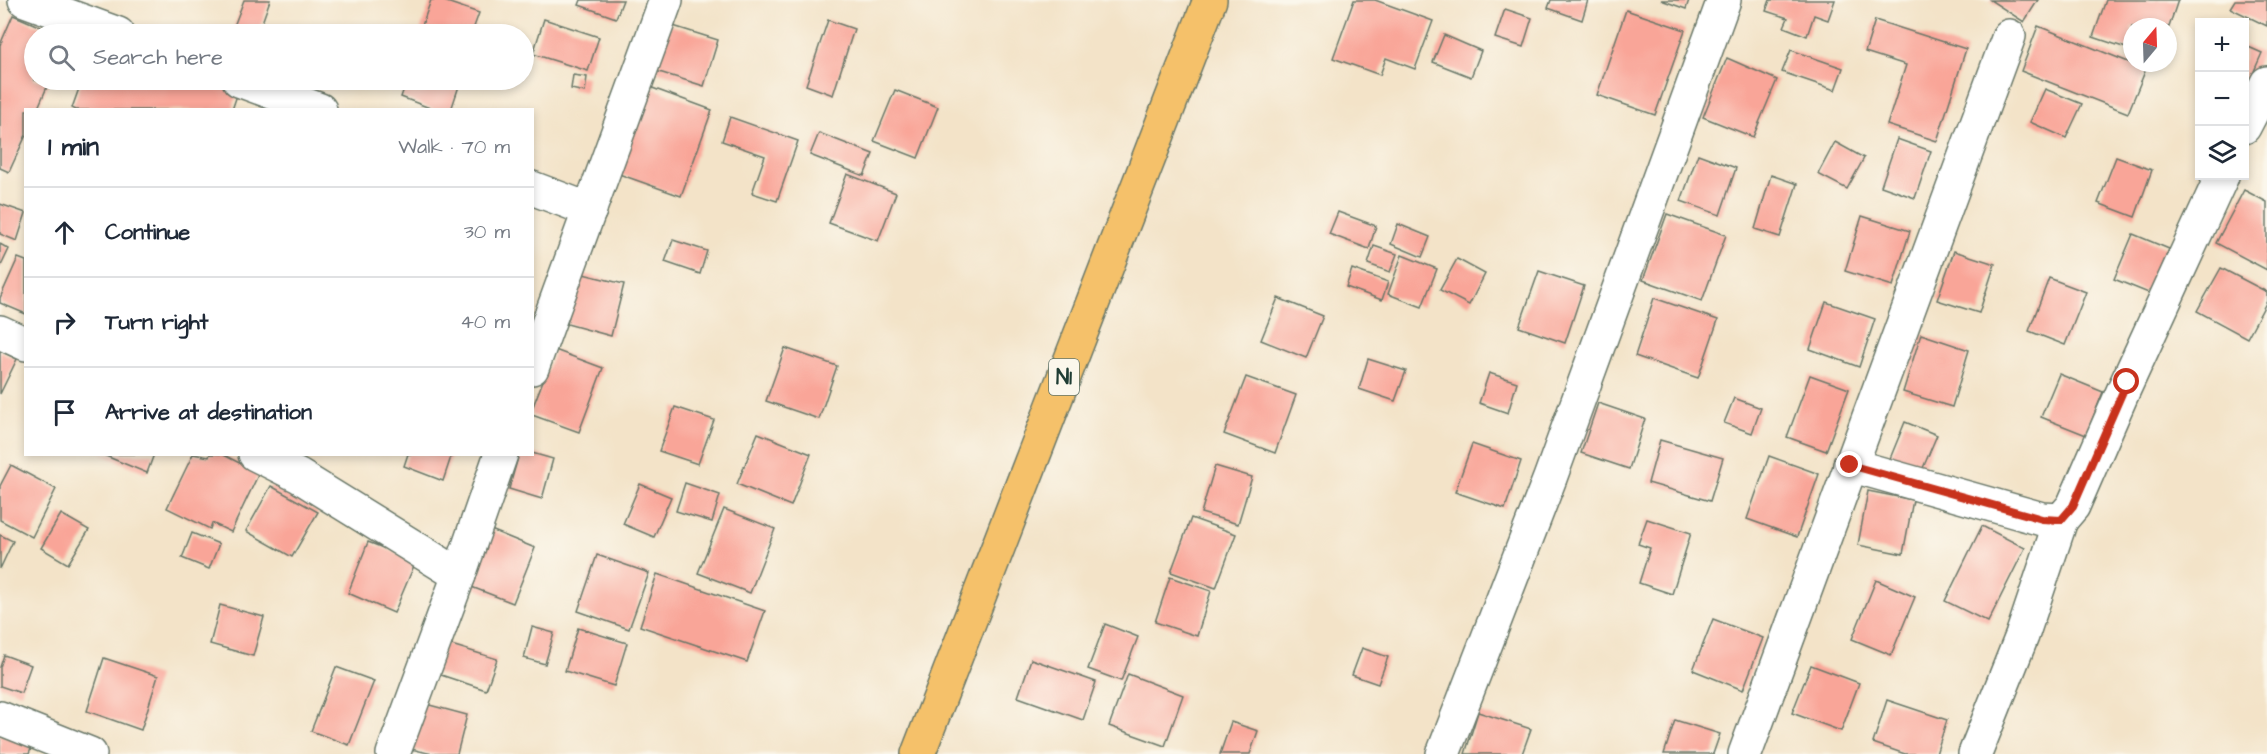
<!DOCTYPE html>
<html lang="en">
<head>
<meta charset="utf-8">
<style>
  body { margin:0; font-family:"Architects Daughter",sans-serif; background:#f6f6f7; color:#1f2937 }
  .controls { position:absolute; right:18px; top:18px; display:grid; overflow:hidden; border-radius:0px; box-shadow:0 3px 9px #0003 }
  .controls button { width:54px; height:54px; display:grid; place-items:center; padding:0; border:0; border-bottom:2px solid #e0e1e3; background:#fff; color:#1f2937; font:30px sans-serif }
  .compass { position:absolute; left:2123px; top:18px; width:54px; height:54px; border-radius:50%; background:#fff; box-shadow:0 3px 9px #0003; rotate:19deg }
  .stop { position:absolute; width:18px; height:18px; margin:-14px; border:4px solid #c8321e; border-radius:50%; background:#fff }
  .stop.end { background:#c8321e; border-color:#fff; box-shadow:0 2px 6px #0008 }
  .list { margin:0; padding:0; list-style:none }
  h2 { display:flex; justify-content:space-between; align-items:center; height:78px; margin:0; padding:0 24px; font-size:26px }
  h2 small { font-size:20px; font-weight:400; color:#747a83 }
  .list li { display:grid; grid-template-columns:39px 1fr auto; gap:18px; align-items:center; box-sizing:border-box; height:90px; padding:0 24px; border-top:2px solid #e0e1e3 }
  .list b { display:block; font-size:22px; white-space:nowrap }
  .list em { font-size:20px; font-style:normal; color:#747a83 }
  .icon { flex:none; width:33px; height:33px; fill:none; stroke:currentColor; stroke-width:2; stroke-linecap:round; stroke-linejoin:round }
  .map { position:relative; flex:none; width:2267px; height:754px; overflow:hidden }
  .search { position:absolute; background:#fff; box-shadow:0 3px 9px #0003; left:24px; top:24px; width:510px; height:66px; display:flex; align-items:center; gap:15px; box-sizing:border-box; padding:0 21px; border-radius:33px; color:#747a83; font-size:22px }
  .panel { position:absolute; background:#fff; box-shadow:0 3px 9px #0003; left:24px; top:108px; width:510px; height:348px; border-radius:0px }
  .map>svg:first-child { display:block }
  .building { fill:#f9a598 }
  .lines { fill:none; stroke-linecap:round; stroke-linejoin:round }
  .minor-casing { stroke:#697768; stroke-width:36 }
  .highway-casing { stroke:#697768; stroke-width:36 }
  .minor { stroke:#fff; stroke-width:33 }
  .highway { stroke:#f5c16b; stroke-width:33 }
  .route { stroke:#c8321e; stroke-width:8 }
  .labels { text-anchor:middle; dominant-baseline:central; stroke-width:4.5; stroke-linejoin:round; paint-order:stroke }
  .shield { fill:#fbf7ec; stroke:#61756b; stroke-width:1.5 }
  .shield-label { font-size:21px; font-weight:bold; fill:#1f3d34 }
</style>
</head>
<body>
<div class="map">
<svg width="2267" height="754" viewBox="0 0 2267 754">
  <rect width="100%" height="100%" fill="#fbf7ec"/>
  <filter id="ink" filterUnits="userSpaceOnUse"><feTurbulence type="fractalNoise" baseFrequency=".0167" numOctaves="2"/><feDisplacementMap in="SourceGraphic" scale="12" xChannelSelector="R" yChannelSelector="G"/><feConvolveMatrix kernelMatrix="1 2 1 2 8 2 1 2 1" color-interpolation-filters="sRGB"/></filter>
  <filter id="wash" filterUnits="userSpaceOnUse"><feTurbulence type="fractalNoise" baseFrequency=".008" numOctaves="4" result="noise"/><feDisplacementMap in="SourceGraphic" scale="24" xChannelSelector="R" yChannelSelector="G"/><feGaussianBlur stdDeviation="1.35" result="paint"/><feColorMatrix in="noise" values="0 0 0 0 0 0 0 0 0 0 0 0 0 0 0 0 0 1.4 0 .05"/><feComposite in="paint" operator="in"/></filter>
  <g filter="url(#wash)">
    <rect width="100%" height="100%" fill="#f3e3c8"/>
    <g id="blocks">
      <g class="building">
        <path d="M244 0H270L258 34H231Z"/>
        <path d="M431 0H441L479 13 474 27 490 33 489 34H419Z"/>
        <path d="M581 0H623L616 18 579 5Z"/>
        <path d="M1354 0H1375L1433 21 1415 69 1386 58 1380 75 1333 58Z"/>
        <path d="M1551 0H1588L1582 20 1548 8Z"/>
        <path d="M1661 0H1689L1686 9Z"/>
        <path d="M1770 0H1835L1828 20 1814 15 1807 36 1784 27 1788 18 1766 11Z"/>
        <path d="M1990 0H2038L2024 22Z"/>
        <path d="M2106 0H2178L2169 27H2132V50L2093 37Z"/>
        <path d="M2235 0H2267V26L2230 8Z"/>
        <path d="M1505 9 1532 18 1523 47 1495 38Z"/>
        <path d="M1626 10 1685 30 1655 115 1597 95Z"/>
        <path d="M13 15 57 34H34V80H50L37 110H26V135L9 172 0 168V45Z"/>
        <path d="M544 19 599 37 588 71 533 54Z"/>
        <path d="M828 20 854 29 833 95 806 85Z"/>
        <path d="M1875 20 1966 49 1937 141 1887 125 1906 65 1865 52Z"/>
        <path d="M290 25 321 34H287Z"/>
        <path d="M670 25 718 40 704 86 656 71Z"/>
        <path d="M2038 26 2146 69 2128 113 2021 71Z"/>
        <path d="M1444 35 1481 51 1471 77 1433 62Z"/>
        <path d="M2244 45 2262 53 2247 87 2244 86Z"/>
        <path d="M1791 50 1843 68 1835 90 1782 72Z"/>
        <path d="M1727 58 1777 80 1753 137 1703 117Z"/>
        <path d="M573 75 587 77 585 92 571 89Z"/>
        <path d="M82 80H210L239 89 232 110H76L72 108Z"/>
        <path d="M353 80H380L377 88Z"/>
        <path d="M407 80H461L451 110H435L401 97Z"/>
        <path d="M647 86 712 110 681 196 616 173Z"/>
        <path d="M2045 89 2082 104 2066 138 2030 122Z"/>
        <path d="M895 90 938 107 918 158 874 141Z"/>
        <path d="M730 117 798 141 777 201 752 193 765 156 722 141Z"/>
        <path d="M819 133 873 154 864 176 810 155Z"/>
        <path d="M1897 139 1931 151 1915 198 1881 186Z"/>
        <path d="M1835 142 1864 158 1847 189 1818 174Z"/>
        <path d="M1698 154 1736 168 1720 215 1681 201Z"/>
        <path d="M2116 157 2152 170 2135 217 2098 203Z"/>
        <path d="M847 174 896 193 878 241 829 223Z"/>
        <path d="M1771 175 1797 184 1780 237 1755 229Z"/>
        <path d="M2244 190 2267 202V270L2216 243Z"/>
        <path d="M0 204 26 213 17 241 0 234Z"/>
        <path d="M1338 212 1376 226 1369 249 1329 234Z"/>
        <path d="M1667 214 1726 235 1702 301 1643 280Z"/>
        <path d="M1862 216 1910 231 1893 286 1845 271Z"/>
        <path d="M1398 224 1430 237 1422 257 1391 244Z"/>
        <path d="M2133 234 2169 249 2151 294 2114 279Z"/>
        <path d="M673 240 707 251 700 274 665 262Z"/>
        <path d="M0 244 9 249 0 268Z"/>
        <path d="M1374 246 1397 254 1390 272 1368 264Z"/>
        <path d="M1954 251 1995 264 1979 313 1937 300Z"/>
        <path d="M1402 255 1437 269 1422 307 1388 294Z"/>
        <path d="M18 258 26 261V314L0 303V298Z"/>
        <path d="M1457 259 1485 274 1469 305 1440 290Z"/>
        <path d="M2221 268 2267 292V301L2247 338 2197 311Z"/>
        <path d="M1352 269 1388 282 1382 300 1346 287Z"/>
        <path d="M1539 271 1584 286 1565 343 1519 327Z"/>
        <path d="M579 273 624 284 611 336 567 324Z"/>
        <path d="M2049 278 2086 292 2065 345 2029 331Z"/>
        <path d="M1278 298 1323 316 1306 358 1261 340Z"/>
        <path d="M1654 298 1718 320 1698 378 1635 356Z"/>
        <path d="M1826 302 1875 319 1859 367 1810 349Z"/>
        <path d="M1921 334 1969 350 1952 407 1903 392Z"/>
        <path d="M785 348 837 366 819 419 766 401Z"/>
        <path d="M555 350 603 368 579 432 532 415V409Z"/>
        <path d="M0 351 17 359 0 394Z"/>
        <path d="M1368 359 1406 371 1395 401 1359 389Z"/>
        <path d="M1489 373 1517 382 1508 413 1479 403Z"/>
        <path d="M2059 374 2103 392 2086 435 2041 417Z"/>
        <path d="M1810 375 1849 389 1826 451 1787 437Z"/>
        <path d="M1246 377 1296 395 1275 453 1224 434Z"/>
        <path d="M1734 398 1761 408 1752 433 1724 423Z"/>
        <path d="M1598 403 1645 419 1629 469 1581 453Z"/>
        <path d="M675 407 714 420 698 464 659 451Z"/>
        <path d="M1905 422 1937 435 1920 475 1889 461Z"/>
        <path d="M758 433 811 454 791 506 737 484Z"/>
        <path d="M1660 440 1723 458 1710 501 1648 483Z"/>
        <path d="M1472 444 1521 461 1505 509 1455 492Z"/>
        <path d="M532 453 553 459 542 499 509 489 519 454H532Z"/>
        <path d="M101 454H154L147 473Z"/>
        <path d="M193 454 209 457 210 454H222L259 473 231 532 212 523 210 529 167 508Z"/>
        <path d="M408 454H452L443 481 404 466Z"/>
        <path d="M1769 456 1819 474 1797 537 1747 519Z"/>
        <path d="M11 465 56 489 32 537 0 520V486Z"/>
        <path d="M1215 466 1252 477 1238 524 1201 513Z"/>
        <path d="M685 483 720 495 712 522 676 511Z"/>
        <path d="M640 484 671 497 654 537 623 524Z"/>
        <path d="M271 486 318 512 292 557 246 531Z"/>
        <path d="M1868 491 1913 500 1903 554 1858 545Z"/>
        <path d="M724 509 775 529 750 593 698 573Z"/>
        <path d="M61 514 89 530 68 564 41 548Z"/>
        <path d="M1191 518 1236 534 1216 588 1171 572Z"/>
        <path d="M1647 519 1691 533 1672 594 1639 583 1650 548 1638 544Z"/>
        <path d="M1982 526 2025 548 1988 622 1945 601Z"/>
        <path d="M491 530 535 548 513 603 469 586Z"/>
        <path d="M192 533 219 544 209 569 182 558Z"/>
        <path d="M0 535 13 541 0 569Z"/>
        <path d="M368 542 416 561 394 613 348 593Z"/>
        <path d="M597 555 649 573 629 629 578 611Z"/>
        <path d="M657 574 765 611 747 662 640 626Z"/>
        <path d="M1170 577 1211 591 1197 636 1155 622Z"/>
        <path d="M1876 580 1915 597 1891 655 1852 639Z"/>
        <path d="M220 605 264 617 253 656 210 644Z"/>
        <path d="M1713 619 1763 638 1743 690 1693 670Z"/>
        <path d="M1105 624 1138 637 1121 681 1088 669Z"/>
        <path d="M532 627 554 633 545 664 524 658Z"/>
        <path d="M578 628 627 643 614 686 565 671Z"/>
        <path d="M445 643 497 659 486 690 435 673Z"/>
        <path d="M1362 648 1388 657 1378 684 1352 675Z"/>
        <path d="M4 655 31 665 21 693 0 686V667Z"/>
        <path d="M104 658 158 676 141 730 87 711Z"/>
        <path d="M1031 659 1096 682 1083 720 1018 697Z"/>
        <path d="M1811 665 1859 683 1841 731 1792 713Z"/>
        <path d="M336 667 374 681 349 745 311 731Z"/>
        <path d="M1128 674 1183 695 1165 746 1109 726Z"/>
        <path d="M1887 700 1947 720 1936 754H1905L1873 743Z"/>
        <path d="M422 703 467 715 457 754H432L411 749Z"/>
        <path d="M1478 712 1531 729 1522 754H1465Z"/>
        <path d="M1675 720 1720 734 1713 754H1664Z"/>
        <path d="M1231 722 1258 731 1250 754H1220Z"/>
        <path d="M0 734 32 746 29 754H0Z"/>
      </g>
    </g>
  </g>
  <g filter="url(#ink)">
    <use href="#blocks" fill-opacity="0" stroke="#697768" stroke-width="1.5"/>
    <g class="lines">
      <defs>
        <g id="minor">
          <path d="M25 0 118 34"/>
          <path d="M239 80 320 110"/>
          <path d="M2244 127 2267 83"/>
          <path d="M532 188 590 210"/>
          <path d="M0 332 26 344"/>
          <path d="M532 368 666 0"/>
          <path d="M255 454 299 476 459 575"/>
          <path d="M1850 465 2042 519 2061 520 2073 506 2124 389 2222 176"/>
          <path d="M0 718 90 754"/>
          <path d="M393 754 459 575 501 454"/>
          <path d="M1443 754 1550 478 1724 0"/>
          <path d="M1745 754 2009 36"/>
          <path d="M1975 754 2022 636 2061 520"/>
        </g>
        <path id="highway" d="M918 754 1210 0"/>
      </defs>
      <use href="#minor" class="minor-casing"/>
      <use href="#highway" class="highway-casing"/>
      <use href="#minor" class="minor"/>
      <use href="#highway" class="highway"/>
    </g>
  </g>
  <g class="lines" filter="url(#ink)">
    <path class="route" d="M1850 465 2042 519 2061 520 2073 506 2127 382"/>
  </g>
  <g class="labels">
    <rect class="shield" x="1049" y="359" width="30" height="36" rx="4.5"/>
    <g class="shield-label">
      <text x="1064" y="377">N1</text>
    </g>
  </g>
</svg>
<div class="controls">
<button>+</button>
<button>−</button>
<button><svg class="icon" aria-label="layers" viewBox="0 0 24 24"><path d="M12 4l9 5-9 5-9-5zM3 14l9 5 9-5"/></svg></button>
</div>
<svg class="compass" viewBox="-18 -18 36 36"><path d="M0-13l5 13h-10z" fill="#e53935"/><path d="M0 13l5-13h-10z" fill="#747a83"/></svg>
<div class="stop" style="left:2127px;top:382px"></div>
<div class="stop end" style="left:1850px;top:465px"></div>
<div class="search"><svg class="icon" aria-label="search" viewBox="0 0 24 24"><circle cx="10" cy="10" r="6"/><path d="M15 15l6 6"/></svg>Search here</div>
<section class="panel">
<h2>1 min<small>Walk · 70 m</small></h2>
<ul class="list">
<li><svg class="icon" aria-label="ahead" viewBox="0 0 24 24"><path d="M12 20V5M6 11l6-6 6 6"/></svg><div><b>Continue</b></div><em>30 m</em></li>
<li><svg class="icon" aria-label="right" viewBox="0 0 24 24"><path d="M7 20v-9h11M14 6l5 5-5 5"/></svg><div><b>Turn right</b></div><em>40 m</em></li>
<li><svg class="icon" aria-label="arrive" viewBox="0 0 24 24"><path d="M6 21V4h12l-3 4 3 4H6"/></svg><div><b>Arrive at destination</b></div></li>
</ul>
</section>
</div>
</body>
</html>
